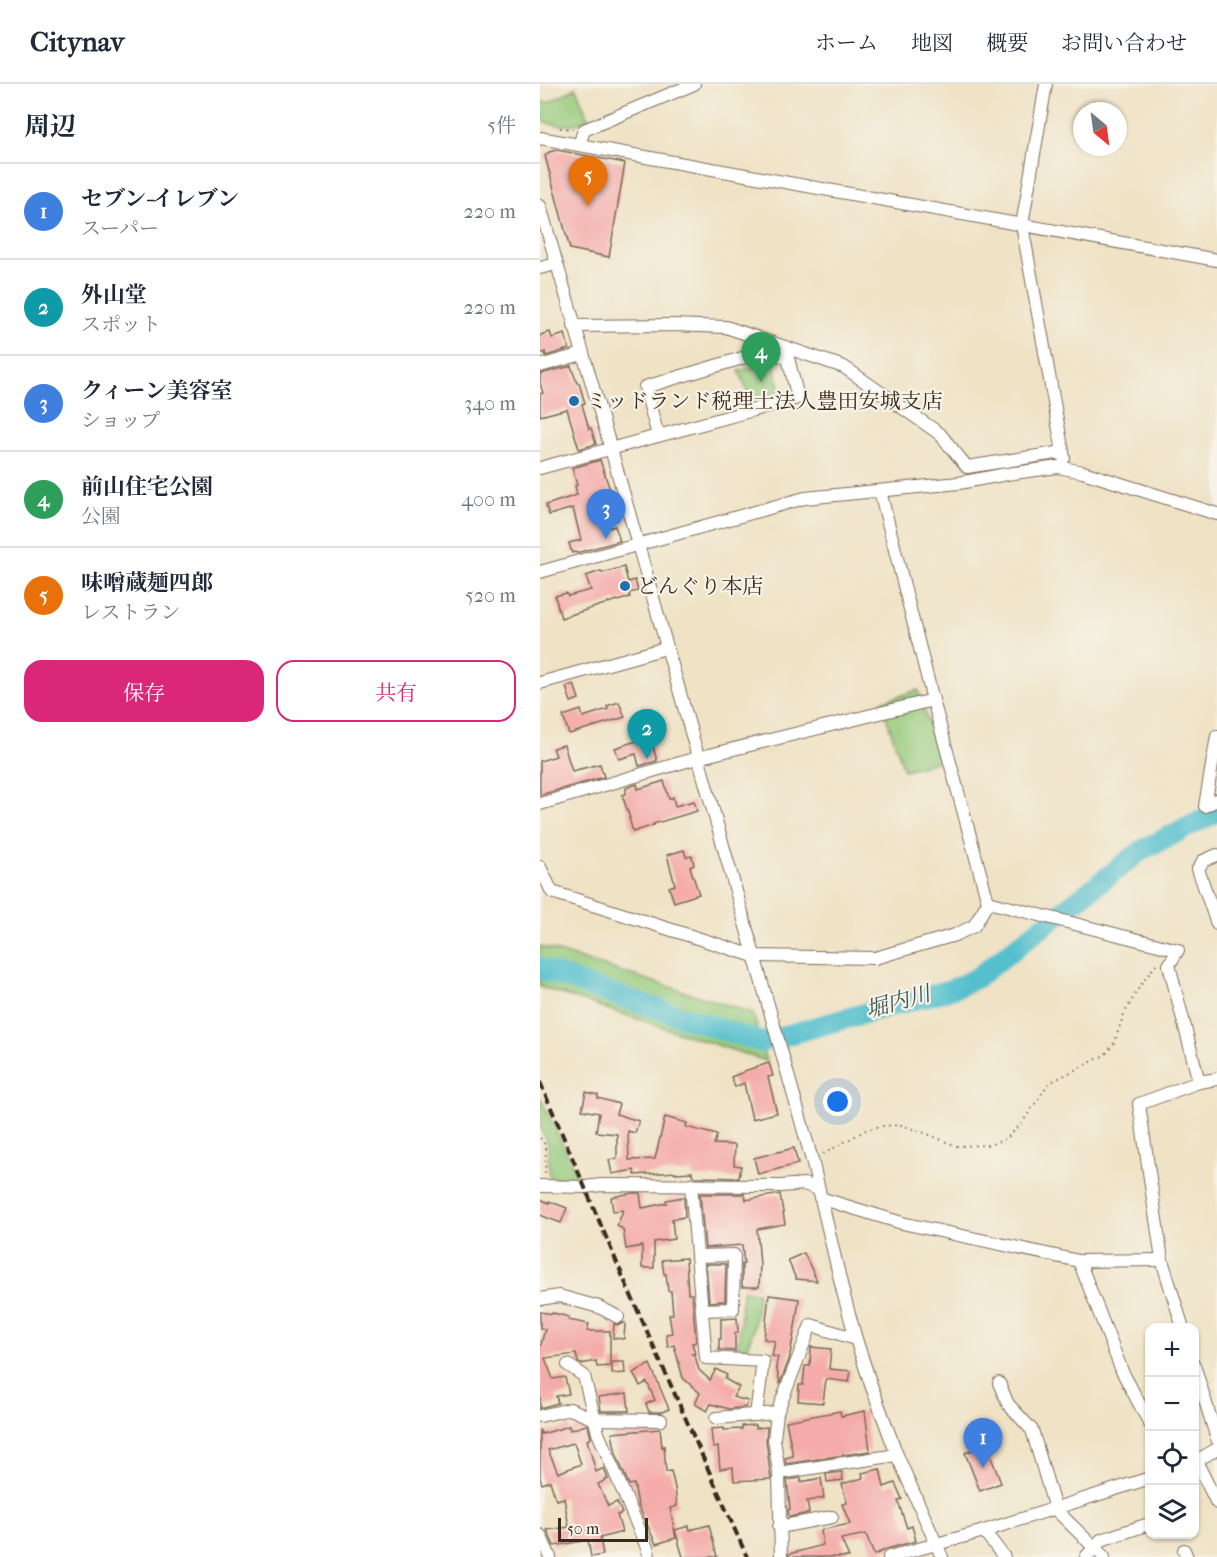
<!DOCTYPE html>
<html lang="ja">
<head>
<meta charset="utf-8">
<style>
  body { margin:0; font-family:"IM FELL French Canon","Noto Serif JP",serif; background:#f6f6f7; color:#1f2937 }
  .controls { position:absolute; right:18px; bottom:18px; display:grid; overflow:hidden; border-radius:12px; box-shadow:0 2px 4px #0004 }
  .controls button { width:54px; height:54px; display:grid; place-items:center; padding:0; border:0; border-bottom:2px solid #e0e1e3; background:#fff; color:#1f2937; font:30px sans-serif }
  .compass { position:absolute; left:533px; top:18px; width:54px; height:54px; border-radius:50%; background:#fff; box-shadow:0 2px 4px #0004; rotate:151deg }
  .scale { position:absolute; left:18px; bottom:15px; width:90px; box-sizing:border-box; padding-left:6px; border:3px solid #3b2a1e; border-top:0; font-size:16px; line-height:21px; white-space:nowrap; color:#3b2a1e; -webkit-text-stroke:4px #f7f3e8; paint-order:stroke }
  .you { position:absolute; left:298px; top:1018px; width:21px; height:21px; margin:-15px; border:4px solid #fff; border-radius:50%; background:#1a73e8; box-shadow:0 0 0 9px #1a73e833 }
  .badge { display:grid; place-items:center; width:39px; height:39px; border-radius:50%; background:#db2777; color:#fff; font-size:20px; font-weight:700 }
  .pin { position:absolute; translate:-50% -50px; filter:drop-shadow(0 2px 3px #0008) }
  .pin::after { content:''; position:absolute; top:32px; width:21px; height:18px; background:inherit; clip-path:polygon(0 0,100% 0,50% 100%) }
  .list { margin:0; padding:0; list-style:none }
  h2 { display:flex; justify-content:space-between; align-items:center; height:78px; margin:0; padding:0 24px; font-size:26px }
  h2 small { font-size:20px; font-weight:400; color:#747a83 }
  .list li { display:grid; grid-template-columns:39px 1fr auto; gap:18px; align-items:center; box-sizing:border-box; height:96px; padding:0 24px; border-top:2px solid #e0e1e3 }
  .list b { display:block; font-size:22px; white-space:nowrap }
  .list p { margin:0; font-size:20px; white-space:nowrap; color:#747a83 }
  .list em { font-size:20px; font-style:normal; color:#747a83 }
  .actions { display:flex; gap:12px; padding:18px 24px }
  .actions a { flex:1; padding:14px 0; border:2px solid #db2777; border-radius:18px; text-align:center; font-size:21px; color:#db2777 }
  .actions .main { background:#db2777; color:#fff }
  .icon { flex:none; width:33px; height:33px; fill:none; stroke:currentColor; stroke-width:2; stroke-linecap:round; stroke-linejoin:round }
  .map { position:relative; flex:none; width:677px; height:1473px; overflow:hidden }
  header { display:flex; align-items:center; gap:36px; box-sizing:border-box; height:84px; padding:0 30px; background:#fff; border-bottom:2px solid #e0e1e3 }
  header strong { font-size:28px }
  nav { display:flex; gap:33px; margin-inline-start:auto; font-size:21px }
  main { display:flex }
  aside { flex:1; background:#fff }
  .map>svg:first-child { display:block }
  .green { fill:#95c97a; stroke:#687a4c; stroke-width:1.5 }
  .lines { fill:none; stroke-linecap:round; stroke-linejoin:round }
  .river { stroke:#54bfce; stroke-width:21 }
  .building { fill:#f4aba9; fill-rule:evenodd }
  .minor-casing { stroke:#7a6a58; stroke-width:14 }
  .path { stroke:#7a6a58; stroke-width:2; stroke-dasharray:1.5 4.5; stroke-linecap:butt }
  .minor { stroke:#fff; stroke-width:12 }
  .rail { stroke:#3b2a1e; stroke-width:4; stroke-dasharray:9 4.5; stroke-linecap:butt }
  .poi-dot { fill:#1f6fb2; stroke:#f7f3e8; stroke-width:2 }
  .labels { text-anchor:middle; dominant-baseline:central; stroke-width:4.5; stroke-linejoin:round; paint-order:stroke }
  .poi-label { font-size:21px; fill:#3b2a1e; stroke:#f7f3e8; text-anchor:start }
  .water-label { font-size:22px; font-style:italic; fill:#425753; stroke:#f7f3e8 }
</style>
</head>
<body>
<header>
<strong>Citynav</strong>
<nav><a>ホーム</a><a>地図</a><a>概要</a><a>お問い合わせ</a></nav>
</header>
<main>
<aside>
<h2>周辺<small>5件</small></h2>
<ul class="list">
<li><span class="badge" style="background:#3f7fe0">1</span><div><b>セブン-イレブン</b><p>スーパー</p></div><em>220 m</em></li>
<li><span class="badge" style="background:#0f9aa8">2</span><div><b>外山堂</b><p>スポット</p></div><em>220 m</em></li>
<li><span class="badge" style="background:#3f7fe0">3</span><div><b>クィーン美容室</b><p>ショップ</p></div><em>340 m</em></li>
<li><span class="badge" style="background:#2e9e5b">4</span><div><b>前山住宅公園</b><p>公園</p></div><em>400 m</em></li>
<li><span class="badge" style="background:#e8710a">5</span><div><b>味噌蔵麺四郎</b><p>レストラン</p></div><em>520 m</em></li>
</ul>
<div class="actions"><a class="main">保存</a><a>共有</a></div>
</aside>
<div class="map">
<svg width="677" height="1473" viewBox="0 0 677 1473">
  <rect width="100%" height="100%" fill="#f7f3e8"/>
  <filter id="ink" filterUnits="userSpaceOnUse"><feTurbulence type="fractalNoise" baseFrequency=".0167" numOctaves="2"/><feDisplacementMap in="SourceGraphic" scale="12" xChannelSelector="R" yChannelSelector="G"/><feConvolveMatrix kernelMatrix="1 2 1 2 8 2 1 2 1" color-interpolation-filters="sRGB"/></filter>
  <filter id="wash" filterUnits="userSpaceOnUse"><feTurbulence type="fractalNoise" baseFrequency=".008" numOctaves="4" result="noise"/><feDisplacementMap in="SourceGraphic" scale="24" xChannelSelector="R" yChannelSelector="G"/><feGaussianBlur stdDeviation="1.35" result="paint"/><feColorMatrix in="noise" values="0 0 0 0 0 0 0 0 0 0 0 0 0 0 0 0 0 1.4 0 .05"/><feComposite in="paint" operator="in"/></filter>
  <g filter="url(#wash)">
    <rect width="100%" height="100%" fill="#efe2c5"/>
    <g class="green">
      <path d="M36 4 49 35C30 42 22 44 2 37L0 33V16L7 19Z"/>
      <path d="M233 278 242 309 210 315 199 287Z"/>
      <path d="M378 606 400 677 364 686 341 618Z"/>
      <path d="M0 862 213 929 226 977 0 903Z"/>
      <path d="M0 1013 38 1092C27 1097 21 1097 9 1093L8 1062 6 1054 0 1046Z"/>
      <path d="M202 1207 218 1208 214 1244 207 1264H197L200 1244Z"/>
    </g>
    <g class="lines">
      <path class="river" d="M0 884 47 902 221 958 413 905 435 895 602 766 677 728"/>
    </g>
    <g id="blocks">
      <g class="building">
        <path d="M17 66 85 79 69 173 30 165 5 72 9 68Z"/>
        <path d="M10 248 12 254 25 250 29 265 6 272 5 268 0 270V251Z"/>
        <path d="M31 282 37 299H39L45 319 42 320 49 345 51 344 56 360 39 365 27 325 0 332V310L3 309 0 299V290Z"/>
        <path d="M60 376 74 418 61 422 68 444 75 442 80 457 36 469 35 468 32 469 29 459 41 456 33 424 9 431 6 421 37 411 35 402 37 401 32 384Z"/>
        <path d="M84 483 88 498 95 496 98 507 89 509 90 513 78 517 77 516 21 534 15 512 26 509 28 512 51 506 46 492 61 487 62 489Z"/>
        <path d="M34 600 39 615 31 618 26 603Z"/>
        <path d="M79 618 85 633 29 650 23 632 41 626 43 633 68 625 67 622Z"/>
        <path d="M111 655 117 677 99 682 96 670 79 675 75 664 99 656V658Z"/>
        <path d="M24 661 32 687 60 680 64 693 0 711V677L16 672 13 664Z"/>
        <path d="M124 697 129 715 133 713 135 722 154 717 157 727 113 740 114 741 93 748 89 734H90L82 711 86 710V704L97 700 98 705Z"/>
        <path d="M144 766 146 773 152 772 154 781 150 783 159 810 134 818 129 803 135 801 127 771Z"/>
        <path d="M229 979 233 992 228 993 237 1029 212 1035 204 999 195 1003 191 993 204 988V987Z"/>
        <path d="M46 1008 58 1011V1014L79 1020 76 1030 99 1037 95 1049 88 1047 89 1076 115 1075 125 1033 147 1039 146 1043 177 1051 174 1060 195 1061 194 1081 201 1082 199 1094 159 1093H153L152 1088 136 1089V1088L95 1091 94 1086 72 1090 69 1076 77 1074V1050L56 1048 59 1029 42 1026Z"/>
        <path d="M254 1064 258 1080 218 1090 214 1074Z"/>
        <path d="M93 1109H100L102 1124 127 1119 126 1116 144 1113 145 1133 132 1135 134 1155 114 1158V1184H102V1162L86 1165 83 1145 77 1142 83 1126 73 1127 71 1113Z"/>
        <path d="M160 1110H205L206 1116 240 1110 245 1140 217 1145 220 1181 219 1203H202V1180H204L202 1161 165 1164Z"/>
        <path d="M0 1115 9 1119V1117L27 1124 21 1139 0 1131Z"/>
        <path d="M264 1169 277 1197 256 1195 248 1176Z"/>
        <path d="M146 1174 148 1210H152L156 1258 152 1259 155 1270H152L155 1272 159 1286 170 1296 176 1285 187 1291 185 1295 199 1303 193 1313 208 1317 206 1323 189 1325 171 1320 167 1327 155 1320 160 1309 143 1294 134 1261 128 1263 126 1250 132 1249 129 1231 133 1230 131 1207H128L126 1190H124L122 1176Z"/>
        <path d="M166 1180H186L185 1217 169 1218Z"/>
        <path d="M229 1211 259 1215 256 1237 249 1276 240 1299 236 1282 238 1273 232 1272 235 1257 224 1255Z"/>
        <path d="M0 1228 13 1230V1229L29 1233 28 1236 49 1240 47 1247H70V1282L57 1283 56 1277 41 1280 38 1278 36 1270 5 1274 13 1295 25 1293 29 1310 16 1312 18 1319 0 1324V1264L5 1245 0 1244Z"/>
        <path d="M197 1234 198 1249H195V1267L179 1266V1255H181V1235Z"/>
        <path d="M83 1239H85L84 1255 73 1254 74 1240 79 1241Z"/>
        <path d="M271 1263 291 1265 289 1285 311 1287 309 1298 286 1295 283 1319 258 1317 259 1301H263L265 1282H270Z"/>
        <path d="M72 1278H84L85 1289 72 1290Z"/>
        <path d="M110 1280 129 1325 122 1328H109L106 1320 115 1316 107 1298 100 1302 93 1289Z"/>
        <path d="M87 1309 89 1327H61L59 1313Z"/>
        <path d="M300 1327 301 1332 325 1327 330 1367 246 1380 245 1374 253 1372 246 1337Z"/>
        <path d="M46 1341H48L51 1354 47 1356 56 1388 64 1384 68 1395 58 1400 68 1422 77 1418 82 1429 77 1431 82 1448 60 1454 63 1471 51 1473 48 1456 14 1462 7 1446 29 1443 24 1414 16 1416 10 1397 2 1400 0 1394V1347L2 1350 29 1342 30 1346ZM34 1359 41 1380 18 1389 8 1366Z"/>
        <path d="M215 1341V1344L227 1343 226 1356 231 1395 194 1397 193 1383 180 1385 178 1363 173 1364 171 1345 184 1344V1346L202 1345V1342Z"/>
        <path d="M120 1345 122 1363 124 1362 126 1388 131 1387 135 1404 137 1422 130 1424 136 1454 116 1460 98 1421 94 1400 89 1401 76 1370 72 1349Z"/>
        <path d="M446 1360 461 1399 440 1407 425 1369Z"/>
        <path d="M340 1385 344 1403 355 1399 362 1415 358 1417 367 1444 372 1442 376 1457 347 1465 334 1471 326 1450 301 1455 309 1473H249V1470L283 1461 281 1446 310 1440 302 1420 307 1419 302 1400 323 1394 322 1389Z"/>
        <path d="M302 1388 303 1396 287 1398 286 1390Z"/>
        <path d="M261 1394V1398L281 1394 284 1414 267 1417 269 1429 249 1433 248 1426 250 1425 247 1396Z"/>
        <path d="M169 1441 177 1473H143L135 1446 149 1442 150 1446Z"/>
      </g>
    </g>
  </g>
  <g filter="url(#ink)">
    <use href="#blocks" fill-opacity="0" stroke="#7a6a58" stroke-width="1.5"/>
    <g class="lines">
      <defs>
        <g id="minor">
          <path d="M506 0 482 141 524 374"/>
          <path d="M0 54 677 176"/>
          <path d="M39 61 44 46 154 0"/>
          <path d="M0 122 71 365 272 1076 303 1208 316 1255 330 1298 357 1371 402 1473"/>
          <path d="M0 184 16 180"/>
          <path d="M34 242 132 241 186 243 304 283 400 350 427 383 523 368"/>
          <path d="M0 282 42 270"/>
          <path d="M0 384C86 361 172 338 258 314L248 274 226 267 105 303 118 352"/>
          <path d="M0 488 265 414 419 399 467 390 518 383 543 388 677 430"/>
          <path d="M0 599 126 564"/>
          <path d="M677 652 665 722 677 716"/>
          <path d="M0 720 157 674 393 616"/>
          <path d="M677 771 663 777 658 785 677 840"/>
          <path d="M0 783 12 808 214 872 335 874 415 851 434 842 448 818 393 616 340 407"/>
          <path d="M448 818 638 866 629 881 659 998"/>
          <path d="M151 1101 166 1274 223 1277 216 1331"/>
          <path d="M0 1102 45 1103 61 1101 241 1102 264 1100 278 1105"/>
          <path d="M280 1114 362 1139 539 1177 622 1176"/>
          <path d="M157 1172 194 1171 193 1225 162 1226"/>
          <path d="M539 1177 582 1287 610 1340"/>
          <path d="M0 1215 19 1212 59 1223 78 1233"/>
          <path d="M643 1244 622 1176 599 1020 659 998 677 995"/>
          <path d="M28 1281 44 1292 58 1349 108 1466 109 1473"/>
          <path d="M654 1281 677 1355"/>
          <path d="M459 1299 468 1320 492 1346 515 1425 564 1473"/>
          <path d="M0 1332 30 1325 54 1335 121 1336"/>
          <path d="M176 1334 237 1329"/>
          <path d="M656 1377 677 1419"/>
          <path d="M654 1378 677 1365"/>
          <path d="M239 1389 357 1371"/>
          <path d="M239 1443 292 1433"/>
          <path d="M444 1447 464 1473"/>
          <path d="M0 1451 10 1473"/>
          <path d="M644 1466 647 1473"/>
          <path d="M241 1473 239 1389 234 1355 237 1329 271 1241 316 1255"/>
          <path d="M349 1473 444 1447 610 1394"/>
          <path d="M546 1473 561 1456 606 1441"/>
        </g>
      </defs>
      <use href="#minor" class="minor-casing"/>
      <g class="path">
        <path d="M20 44 33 45"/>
        <path d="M0 1054 6 1062 5 1090"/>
        <path d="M283 1070 326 1046 341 1042 361 1041 385 1049 416 1062 449 1061 466 1055 482 1039 509 999 565 971 574 959 584 930 600 902 617 879"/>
      </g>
      <use href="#minor" class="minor"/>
      <path class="rail" d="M0 998 86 1200 207 1473"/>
    </g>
  </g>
  <g class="poi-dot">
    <circle cx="34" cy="317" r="6"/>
    <circle cx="85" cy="502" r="6"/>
  </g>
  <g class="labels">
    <g class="poi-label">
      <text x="46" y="317">ミッドランド税理士法人豊田安城支店</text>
      <text x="97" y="502">どんぐり本店</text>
    </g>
    <g class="water-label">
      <text transform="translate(358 918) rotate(-16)">堀内川</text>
    </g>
  </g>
</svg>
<div class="controls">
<button>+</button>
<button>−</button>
<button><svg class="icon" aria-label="locate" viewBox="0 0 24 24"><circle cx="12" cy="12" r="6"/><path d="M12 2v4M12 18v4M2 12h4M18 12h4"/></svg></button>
<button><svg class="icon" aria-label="layers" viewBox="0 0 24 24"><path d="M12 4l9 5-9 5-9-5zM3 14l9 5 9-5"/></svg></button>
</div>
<svg class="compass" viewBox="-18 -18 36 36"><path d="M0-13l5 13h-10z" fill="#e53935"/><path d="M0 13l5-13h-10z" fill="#747a83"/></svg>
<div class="scale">50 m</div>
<div class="you"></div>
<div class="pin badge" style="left:443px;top:1384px;background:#3f7fe0">1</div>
<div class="pin badge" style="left:107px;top:675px;background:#0f9aa8">2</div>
<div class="pin badge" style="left:66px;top:455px;background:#3f7fe0">3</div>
<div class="pin badge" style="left:221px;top:298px;background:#2e9e5b">4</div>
<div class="pin badge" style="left:48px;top:122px;background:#e8710a">5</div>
</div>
</main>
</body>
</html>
